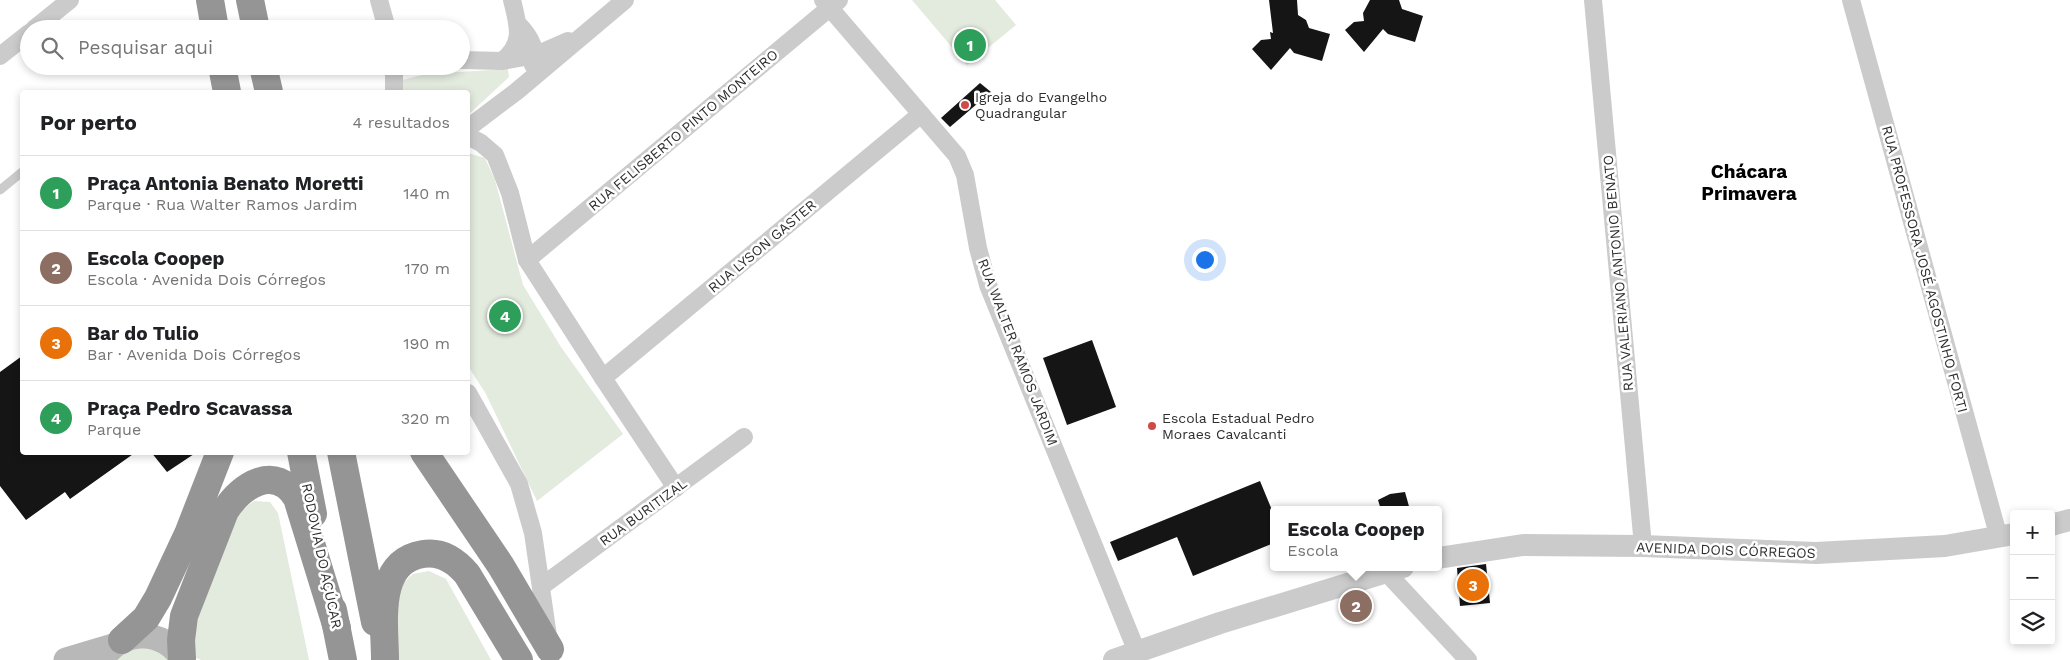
<!DOCTYPE html>
<html lang="pt">
<head>
<meta charset="utf-8">
<style>
  body { margin:0; font-family:"Work Sans",sans-serif; background:#f6f6f6; color:#202124 }
  .controls { position:absolute; right:15px; bottom:15px; display:grid; overflow:hidden; border-radius:5px; box-shadow:0 2px 8px #0003 }
  .controls button { width:45px; height:45px; display:grid; place-items:center; padding:0; border:0; border-bottom:1px solid #e0e0e0; background:#fff; color:#202124; font:25px sans-serif }
  .you { position:absolute; left:1204px; top:259px; width:18px; height:18px; margin:-12px; border:4px solid #fff; border-radius:50%; background:#1a73e8; box-shadow:0 0 0 8px #1a73e833 }
  .badge { display:grid; place-items:center; width:32px; height:32px; border-radius:50%; background:#cf4b47; color:#fff; font-size:16px; font-weight:700 }
  .pin { position:absolute; translate:-50% -50%; border:2px solid #fff; box-shadow:0 1px 5px #0006 }
  .popup { position:absolute; left:1270px; top:506px; width:172px; height:65px; box-sizing:border-box; display:grid; place-content:center; border-radius:5px; background:#fff; filter:drop-shadow(0 1px 4px #0005); font-size:16px; white-space:nowrap; color:#757577 }
  .popup b { font-size:19px; color:#202124 }
  .popup::after { content:''; position:absolute; left:50%; top:100%; margin-left:-10px; border:10px solid transparent; border-top-color:#fff }
  .list { margin:0; padding:0; list-style:none }
  h2 { display:flex; justify-content:space-between; align-items:center; height:65px; margin:0; padding:0 20px; font-size:21px }
  h2 small { font-size:16px; font-weight:400; color:#757577 }
  .list li { display:grid; grid-template-columns:32px 1fr auto; gap:15px; align-items:center; box-sizing:border-box; height:75px; padding:0 20px; border-top:1px solid #e0e0e0 }
  .list b { display:block; font-size:19px; white-space:nowrap }
  .list p { margin:0; font-size:16px; white-space:nowrap; color:#757577 }
  .list em { font-size:16px; font-style:normal; color:#757577 }
  .icon { flex:none; width:28px; height:28px; fill:none; stroke:currentColor; stroke-width:2; stroke-linecap:round; stroke-linejoin:round }
  .map { position:relative; flex:none; width:2070px; height:660px; overflow:hidden }
  .search { position:absolute; background:#fff; box-shadow:0 2px 8px #0003; left:20px; top:20px; width:450px; height:55px; display:flex; align-items:center; gap:12px; box-sizing:border-box; padding:0 18px; border-radius:28px; color:#757577; font-size:19px }
  .panel { position:absolute; background:#fff; box-shadow:0 2px 8px #0003; left:20px; top:90px; width:450px; height:365px; border-radius:5px }
  .map>svg:first-child { display:block }
  .green { fill:#e3eade }
  .building { fill:#151515 }
  .lines { fill:none; stroke-linecap:round; stroke-linejoin:round }
  .service { stroke:#cbcbcb; stroke-width:9 }
  .minor { stroke:#cbcbcb; stroke-width:18 }
  .tertiary { stroke:#cbcbcb; stroke-width:22 }
  .secondary { stroke:#b8b8b8; stroke-width:25 }
  .motorway { stroke:#959595; stroke-width:28 }
  .poi-dot { fill:#cf4b47; stroke:#fff; stroke-width:2 }
  .labels { text-anchor:middle; dominant-baseline:central; stroke-width:5; stroke-linejoin:round; paint-order:stroke }
  .poi-label { font-size:14px; fill:#2e2e2e; stroke:#fff; text-anchor:start }
  .street-label { font-size:14px; fill:#2e2e2e; stroke:#fff }
  .district-label { font-size:19px; font-weight:bold; fill:#000; stroke:#fff }
</style>
</head>
<body>
<div class="map">
<svg width="2070" height="660" viewBox="0 0 2070 660">
  <rect width="100%" height="100%" fill="#fff"/>
  <g class="green">
    <path d="M912 0H995L1016 25 967 65Z"/>
    <path d="M508 69 509 77 468 115V92H401L402 80 426 74Z"/>
    <path d="M468 153 485 158 495 180 523 285 561 347 623 434 537 501 486 394 468 366Z"/>
    <path d="M254 501 270 502 278 513 309 660H201L194 657 187 640 230 526 243 509Z"/>
    <path d="M429 571 446 579 491 660H395L396 596 403 583 413 574Z"/>
    <path d="M133 648 156 649 170 660H116L123 653Z"/>
  </g>
  <g class="building">
    <path d="M1269 0H1297L1298 15 1306 20 1309 28 1330 34 1322 61 1294 53 1290 48 1271 70 1252 49 1261 40 1271 39 1270 32 1273 33Z"/>
    <path d="M1370 0H1399L1402 9 1423 16 1415 42 1388 34 1383 29 1364 52 1345 30 1354 22 1364 21 1363 13Z"/>
    <path d="M980 83 991 92 950 127 941 118Z"/>
    <path d="M1092 340 1116 407 1067 425 1043 358Z"/>
    <path d="M22 356V452H136L70 499 65 492 26 520 0 486V372Z"/>
    <path d="M151 452H197L167 472Z"/>
    <path d="M1260 481 1274 515V543L1193 576 1177 537 1118 561 1110 542Z"/>
    <path d="M1405 492 1410 510H1381L1378 500 1390 494Z"/>
    <path d="M1486 564 1490 603 1460 606 1457 568Z"/>
  </g>
  <g class="lines">
    <path class="service" d="M0 190 22 172"/>
    <g class="minor">
      <path d="M379 0 387 29"/>
      <path d="M823 0 957 156 965 175 978 248 988 285 1137 652"/>
      <path d="M1593 0 1643 546"/>
      <path d="M1851 0 1999 538"/>
      <path d="M518 24C529 35 538 48 533 65"/>
      <path d="M34 29 70 0"/>
      <path d="M0 56 29 33"/>
      <path d="M461 60 502 61 536 55 568 41"/>
      <path d="M502 61C525 43 518 25 512 0"/>
      <path d="M394 66V92"/>
      <path d="M468 128 517 91 625 0"/>
      <path d="M468 136 481 143 495 155 510 193 527 260 603 378 676 488"/>
      <path d="M527 260 839 0"/>
      <path d="M603 378 921 114"/>
      <path d="M468 393 519 484 533 533 548 636"/>
      <path d="M1386 572 1468 660"/>
      <path d="M542 586 744 437"/>
    </g>
    <g class="tertiary">
      <path d="M2051 525 2070 520"/>
      <path d="M1438 558 1523 545 1643 546 1816 553 1945 546 2014 534"/>
      <path d="M1114 660 1220 623 1403 567"/>
    </g>
    <g class="secondary">
      <path d="M66 660 113 646"/>
      <path d="M102 660C121 628 164 628 183 660"/>
    </g>
    <g class="motorway">
      <path d="M210 0 215 29"/>
      <path d="M250 0 256 29"/>
      <path d="M222 66 227 92"/>
      <path d="M263 66 269 92"/>
      <path d="M301 452 313 514"/>
      <path d="M341 452 375 622"/>
      <path d="M424 452 501 566 550 649"/>
      <path d="M333 610 343 660"/>
      <path d="M122 640 146 618 158 598 188 534 220 452"/>
      <path d="M182 659 181 640 184 616 225 511C241 485 276 463 297 498L337 628"/>
      <path d="M385 660C385 624 374 562 423 554 441 551 456 561 467 574L519 660"/>
    </g>
  </g>
  <g class="poi-dot">
    <circle cx="965" cy="105" r="5"/>
    <circle cx="1152" cy="426" r="5"/>
  </g>
  <g class="labels">
    <g class="poi-label">
      <text x="975" y="97">Igreja do Evangelho<tspan x="975" dy="16">Quadrangular</tspan></text>
      <text x="1162" y="418">Escola Estadual Pedro<tspan x="1162" dy="16">Moraes Cavalcanti</tspan></text>
    </g>
    <g class="street-label">
      <text transform="translate(683 130) rotate(-40)">RUA FELISBERTO PINTO MONTEIRO</text>
      <text transform="translate(762 246) rotate(-40)">RUA LYSON GASTER</text>
      <text transform="translate(1925 269) rotate(75)">RUA PROFESSORA JOSÉ AGOSTINHO FORTI</text>
      <text transform="translate(1618 273) rotate(-95)">RUA VALERIANO ANTONIO BENATO</text>
      <text transform="translate(1018 352) rotate(69)">RUA WALTER RAMOS JARDIM</text>
      <text transform="translate(643 512) rotate(-36)">RUA BURITIZAL</text>
      <text transform="translate(1726 550) rotate(2)">AVENIDA DOIS CÓRREGOS</text>
      <text transform="translate(322 556) rotate(78)">RODOVIA DO AÇÚCAR</text>
    </g>
    <g class="district-label">
      <text x="1749" y="171">Chácara<tspan x="1749" dy="22">Primavera</tspan></text>
    </g>
  </g>
</svg>
<div class="controls">
<button>+</button>
<button>−</button>
<button><svg class="icon" aria-label="layers" viewBox="0 0 24 24"><path d="M12 4l9 5-9 5-9-5zM3 14l9 5 9-5"/></svg></button>
</div>
<div class="you"></div>
<div class="pin badge" style="left:970px;top:45px;background:#2e9e5b">1</div>
<div class="pin badge" style="left:1356px;top:606px;background:#8d6e63">2</div>
<div class="popup"><b>Escola Coopep</b>Escola</div>
<div class="pin badge" style="left:1473px;top:585px;background:#e8710a">3</div>
<div class="pin badge" style="left:505px;top:316px;background:#2e9e5b">4</div>
<div class="search"><svg class="icon" aria-label="search" viewBox="0 0 24 24"><circle cx="10" cy="10" r="6"/><path d="M15 15l6 6"/></svg>Pesquisar aqui</div>
<section class="panel">
<h2>Por perto<small>4 resultados</small></h2>
<ul class="list">
<li><span class="badge" style="background:#2e9e5b">1</span><div><b>Praça Antonia Benato Moretti</b><p>Parque · Rua Walter Ramos Jardim</p></div><em>140 m</em></li>
<li><span class="badge" style="background:#8d6e63">2</span><div><b>Escola Coopep</b><p>Escola · Avenida Dois Córregos</p></div><em>170 m</em></li>
<li><span class="badge" style="background:#e8710a">3</span><div><b>Bar do Tulio</b><p>Bar · Avenida Dois Córregos</p></div><em>190 m</em></li>
<li><span class="badge" style="background:#2e9e5b">4</span><div><b>Praça Pedro Scavassa</b><p>Parque</p></div><em>320 m</em></li>
</ul>
</section>
</div>
</body>
</html>
